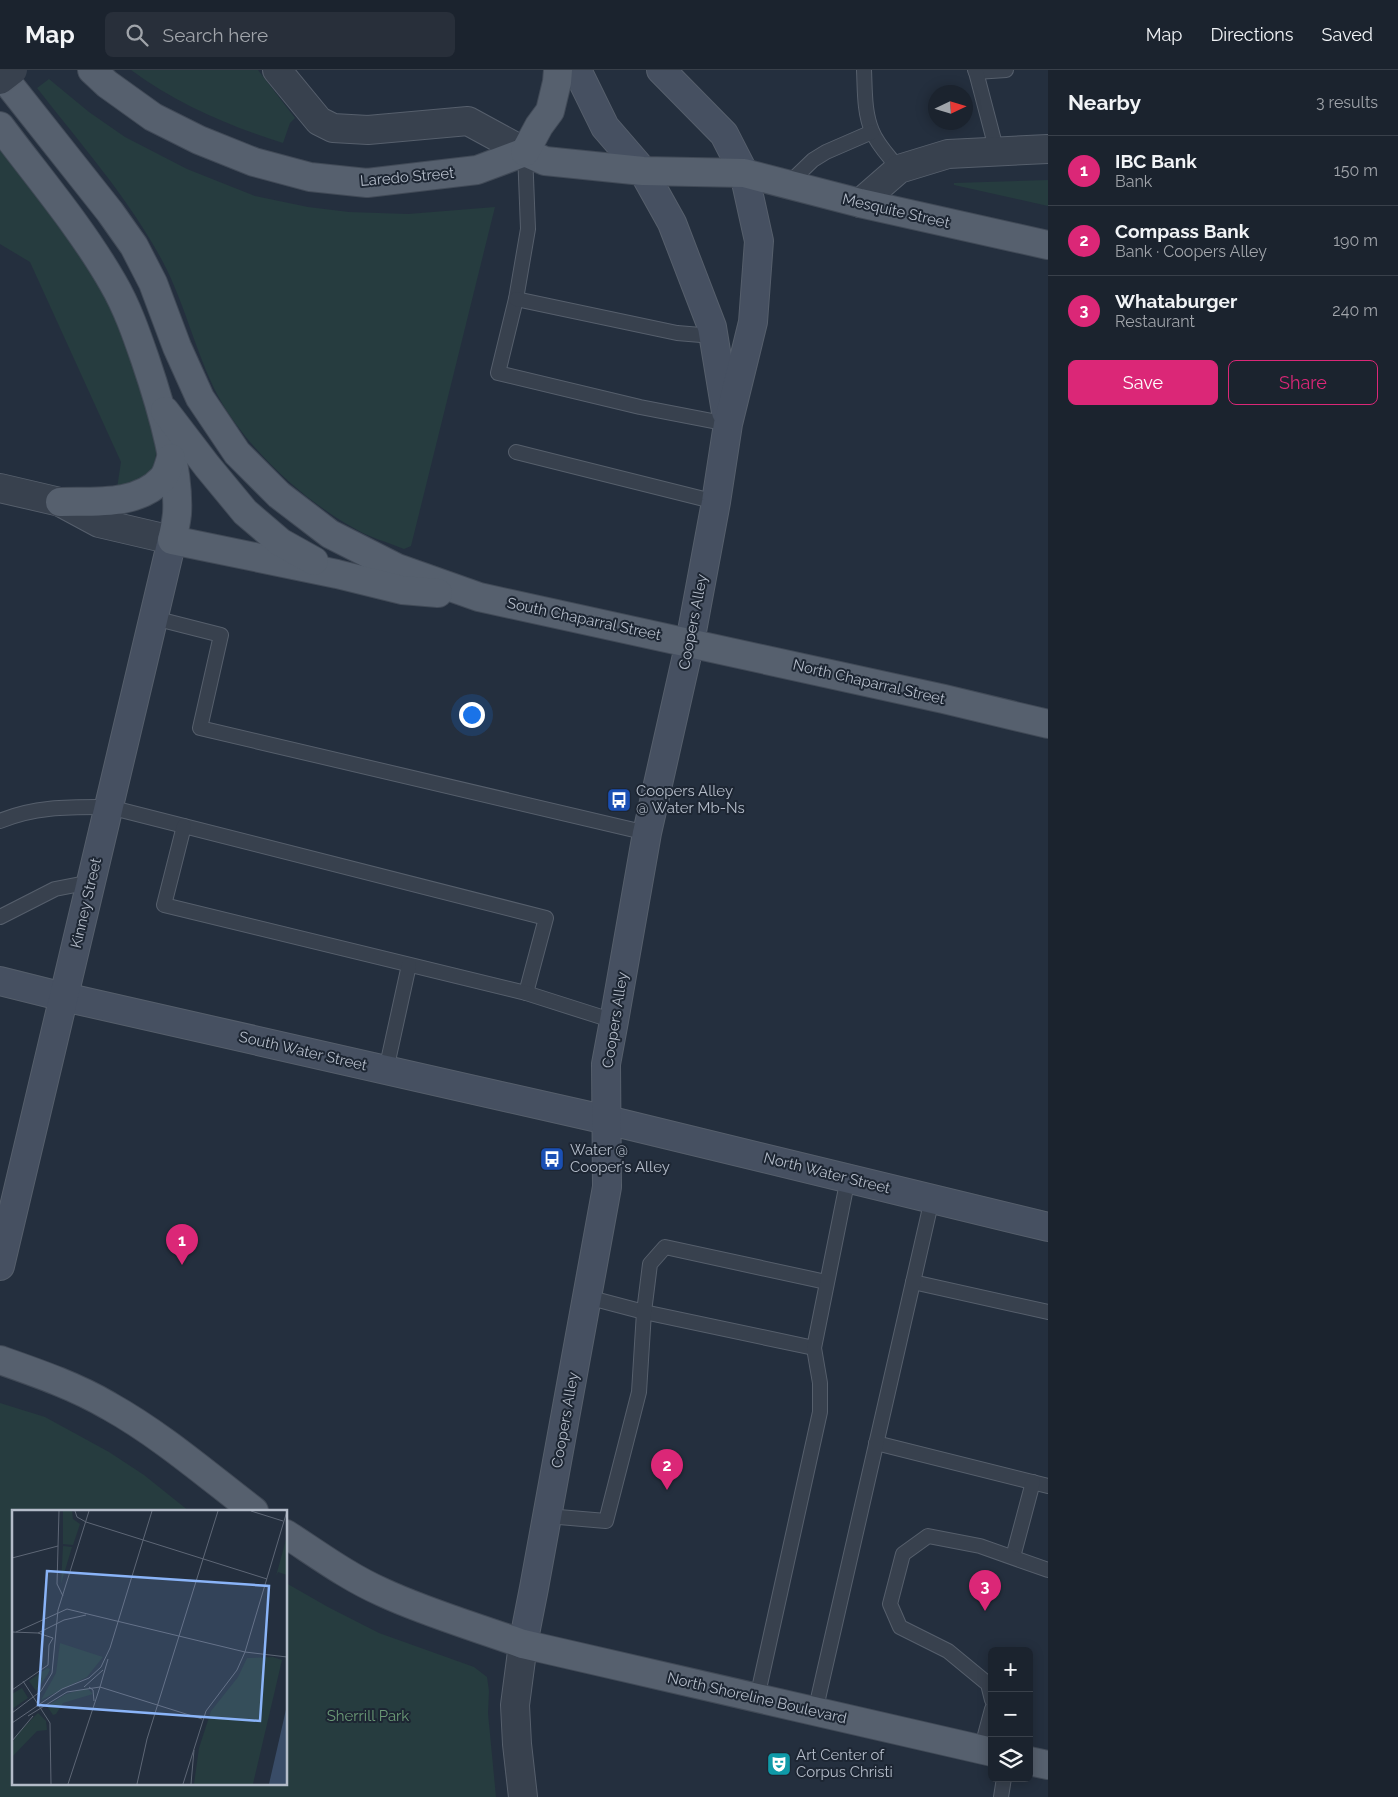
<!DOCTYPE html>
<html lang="en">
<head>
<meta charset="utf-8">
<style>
  body { margin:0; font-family:Raleway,sans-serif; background:#282f3a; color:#f1f3f6 }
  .controls { position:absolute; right:15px; bottom:15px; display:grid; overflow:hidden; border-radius:8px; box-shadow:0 2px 12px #0003 }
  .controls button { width:45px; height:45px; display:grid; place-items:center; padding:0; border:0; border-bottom:1px solid #39404a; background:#1b232e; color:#f1f3f6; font:25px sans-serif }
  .compass { position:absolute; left:928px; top:15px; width:45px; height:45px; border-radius:50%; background:#1b232e; box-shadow:0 2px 12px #0003; rotate:86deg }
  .you { position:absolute; left:471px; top:644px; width:18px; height:18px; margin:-12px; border:4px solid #fff; border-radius:50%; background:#1a73e8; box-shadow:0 0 0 8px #1a73e833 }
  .badge { display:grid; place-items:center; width:32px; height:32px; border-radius:50%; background:#db2777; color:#fff; font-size:16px; font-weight:700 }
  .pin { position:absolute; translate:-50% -41px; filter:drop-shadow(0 1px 2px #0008) }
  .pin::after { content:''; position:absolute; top:26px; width:18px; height:15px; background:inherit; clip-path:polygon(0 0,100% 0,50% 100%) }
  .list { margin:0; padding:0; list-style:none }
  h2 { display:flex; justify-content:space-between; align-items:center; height:65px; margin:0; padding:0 20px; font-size:21px }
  h2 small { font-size:16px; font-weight:400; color:#a0a4aa }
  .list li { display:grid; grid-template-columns:32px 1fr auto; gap:15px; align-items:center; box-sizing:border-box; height:70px; padding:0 20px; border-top:1px solid #39404a }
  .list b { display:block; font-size:19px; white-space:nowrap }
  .list p { margin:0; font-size:16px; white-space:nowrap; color:#a0a4aa }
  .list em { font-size:16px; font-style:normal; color:#a0a4aa }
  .actions { display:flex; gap:10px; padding:15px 20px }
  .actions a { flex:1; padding:11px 0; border:1px solid #db2777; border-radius:8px; text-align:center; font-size:18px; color:#db2777 }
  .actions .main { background:#db2777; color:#fff }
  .icon { flex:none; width:28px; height:28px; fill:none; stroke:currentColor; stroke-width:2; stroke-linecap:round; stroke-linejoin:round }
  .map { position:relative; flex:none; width:1048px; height:1727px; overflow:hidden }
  header { display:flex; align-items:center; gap:30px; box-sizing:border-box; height:70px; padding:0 25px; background:#1b232e; border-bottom:1px solid #39404a }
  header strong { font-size:24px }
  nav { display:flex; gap:28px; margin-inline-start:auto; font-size:18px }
  .search { width:350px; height:45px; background:#282f3a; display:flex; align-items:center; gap:12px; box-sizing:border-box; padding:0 18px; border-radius:8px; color:#a0a4aa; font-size:19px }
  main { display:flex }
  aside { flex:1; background:#1b232e }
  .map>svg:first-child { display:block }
  .green { fill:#263c3f }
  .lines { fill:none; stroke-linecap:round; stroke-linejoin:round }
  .lane-casing { stroke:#565f6c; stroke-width:16 }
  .street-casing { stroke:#565f6c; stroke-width:30 }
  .secondary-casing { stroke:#565f6c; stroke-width:30 }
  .primary-casing { stroke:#414a57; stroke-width:30 }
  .lane { stroke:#38414e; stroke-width:14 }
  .street { stroke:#38414e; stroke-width:28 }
  .secondary { stroke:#465061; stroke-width:28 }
  .primary { stroke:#56606e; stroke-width:28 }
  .street-bridge-casing { stroke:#565f6c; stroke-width:30; stroke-linecap:butt }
  .street-bridge { stroke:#38414e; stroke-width:28 }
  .labels { text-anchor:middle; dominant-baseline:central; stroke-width:4; stroke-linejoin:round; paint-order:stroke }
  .street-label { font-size:15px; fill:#b4bcc9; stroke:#1d2633 }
  .poi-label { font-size:15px; fill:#b4bcc9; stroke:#1d2633; text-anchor:start }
  .park-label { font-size:15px; fill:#6b9a76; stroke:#1d2633 }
  .inset-road { fill:none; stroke:#5e6776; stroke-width:1 }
  .view { fill:#8ab4f8; fill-opacity:0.15; stroke:#8ab4f8; stroke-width:2.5 }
  .inset-edge { fill:none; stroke:#b4bcc9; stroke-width:2.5 }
</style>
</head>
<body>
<header>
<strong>Map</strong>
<div class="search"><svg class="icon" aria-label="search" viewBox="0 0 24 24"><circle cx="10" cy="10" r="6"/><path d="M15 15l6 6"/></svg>Search here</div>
<nav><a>Map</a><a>Directions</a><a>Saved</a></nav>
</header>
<main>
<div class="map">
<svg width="1048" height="1727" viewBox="0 0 1048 1727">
  <rect width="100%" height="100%" fill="#242f3e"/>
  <g class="green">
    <path d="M131 0H258L295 48 290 53 283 73C229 56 177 34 131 0Z"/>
    <path d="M49 9 89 42 125 67 187 99 255 126 308 137 349 142 408 144 495 137 411 476 404 479C387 472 368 467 352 457 302 429 245 376 218 326 194 280 184 228 158 183 125 124 79 72 37 18Z"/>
    <path d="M0 74 67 162 119 247 158 372 154 396 143 409 117 418 121 392 30 192 0 174Z"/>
    <path d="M1048 110V136L954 115V113Z"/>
    <path d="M0 1333 45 1347 109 1382 144 1405 189 1441H14V1713H286V1513L328 1537 379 1563 474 1597 487 1607 489 1621 488 1643 496 1727H0Z"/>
  </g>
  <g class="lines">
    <defs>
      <g id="lane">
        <path d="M864 0C865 20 864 42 872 61 878 76 890 87 899 99"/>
        <path d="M975 0 976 2 1006 0"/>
        <path d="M976 2 997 82"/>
        <path d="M525 82 528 159 516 229 498 303 640 337 728 354"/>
        <path d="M787 115 813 90 826 82 872 62"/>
        <path d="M516 229 677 263 713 266"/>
        <path d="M516 382 716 432"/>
        <path d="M154 548 221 565 200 658 647 763"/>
        <path d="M0 751C35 736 71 737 109 737L546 848 526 923"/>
        <path d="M184 756 164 835 526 923 614 951"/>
        <path d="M0 847 55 819 91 812"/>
        <path d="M386 1000 409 895"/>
        <path d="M913 1212 1048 1242"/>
        <path d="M587 1227 644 1242 814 1278"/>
        <path d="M876 1373 1048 1416"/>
        <path d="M547 1446 606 1451 639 1322 644 1242 650 1194 665 1177 826 1212"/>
        <path d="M1013 1487 1033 1412"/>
        <path d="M757 1628 820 1342V1313L814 1278 848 1108"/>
        <path d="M992 1630 988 1614 948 1581 900 1557 890 1534 903 1484 928 1466 980 1476 1048 1500"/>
        <path d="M815 1642 932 1129"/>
        <path d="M981 1680 992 1639"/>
        <path d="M1001 1727 1004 1708"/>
      </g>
      <g id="street">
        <path d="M277 0 319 51 333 58 368 60 468 51 525 82"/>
        <path d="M860 133 899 99 948 84 1048 79"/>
        <path d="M0 418 60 432 99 453 172 470"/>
        <path d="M523 1727 517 1674 515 1635 523 1574"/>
      </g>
      <g id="secondary">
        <path d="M577 0 605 57 643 101 672 153 712 257 726 342"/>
        <path d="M0 911 64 927 607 1050 1048 1157"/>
        <path d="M0 1196 172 470"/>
        <path d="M523 1574 534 1518 607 1117 606 994 614 951 647 763 690 572 716 432 728 354 753 252 759 171 744 103 724 64 661 0"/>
      </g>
      <g id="primary">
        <path d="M92 0 107 14 153 47 199 70 254 92 310 107 367 113 477 100 525 82 545 91 643 101 744 103 860 133 1048 175"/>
        <path d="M0 3 110 142 134 176 153 213 177 277 200 328 237 383 279 425 330 464 397 498 479 527 944 629 1048 654"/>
        <path d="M0 56C38 107 81 157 113 213 127 237 136 263 145 289 160 333 180 398 177 444 176 453 174 462 172 470L337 504 402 520 438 523"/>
        <path d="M525 82 539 56 550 41 557 12 558 0"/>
        <path d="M165 341 207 396 245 442 280 472 314 491"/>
        <path d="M60 432C93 431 138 436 162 409 167 404 169 394 171 388"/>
        <path d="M0 1290C37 1303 75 1316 109 1336 161 1365 207 1405 254 1441"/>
        <path d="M286 1464C317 1484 348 1507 382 1522 427 1543 476 1557 523 1574L992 1682"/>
        <path d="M1029 1691 1048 1695"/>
      </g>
    </defs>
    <use href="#lane" class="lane-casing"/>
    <use href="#street" class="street-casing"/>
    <use href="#secondary" class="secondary-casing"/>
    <use href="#primary" class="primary-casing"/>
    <use href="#lane" class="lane"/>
    <use href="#street" class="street"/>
    <use href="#secondary" class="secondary"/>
    <use href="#primary" class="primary"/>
    <defs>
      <path id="street-bridge" d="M0 10 13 0"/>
    </defs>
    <use href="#street-bridge" class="street-bridge-casing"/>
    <use href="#street-bridge" class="street-bridge"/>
  </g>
  <defs>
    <symbol id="bus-square" viewBox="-11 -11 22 22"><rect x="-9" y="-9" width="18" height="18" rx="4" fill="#1a4fb4" stroke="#1d2633"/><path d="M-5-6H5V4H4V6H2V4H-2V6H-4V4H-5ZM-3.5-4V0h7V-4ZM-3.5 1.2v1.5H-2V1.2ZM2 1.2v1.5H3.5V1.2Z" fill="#fff"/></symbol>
    <symbol id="theatre-square" viewBox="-11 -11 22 22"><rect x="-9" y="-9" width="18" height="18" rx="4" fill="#0f9aa8" stroke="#1d2633"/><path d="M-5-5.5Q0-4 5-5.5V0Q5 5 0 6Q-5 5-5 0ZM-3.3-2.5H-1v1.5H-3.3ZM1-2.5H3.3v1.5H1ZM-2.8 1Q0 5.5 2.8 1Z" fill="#fff"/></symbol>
  </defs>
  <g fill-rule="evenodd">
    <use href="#bus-square" x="605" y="716" width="28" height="28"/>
    <use href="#bus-square" x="538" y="1075" width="28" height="28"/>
    <use href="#theatre-square" x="765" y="1680" width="28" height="28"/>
  </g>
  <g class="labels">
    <g class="street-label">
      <text transform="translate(407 107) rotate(-5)">Laredo Street</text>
      <text transform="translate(896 141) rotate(13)">Mesquite Street</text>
      <text transform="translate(584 549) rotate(12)">South Chaparral Street</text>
      <text transform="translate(693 552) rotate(-79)">Coopers Alley</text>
      <text transform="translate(869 612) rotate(13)">North Chaparral Street</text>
      <text transform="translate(86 833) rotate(-77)">Kinney Street</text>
      <text transform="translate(615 950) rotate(-81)">Coopers Alley</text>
      <text transform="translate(303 981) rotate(13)">South Water Street</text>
      <text transform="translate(827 1103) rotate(14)">North Water Street</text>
      <text transform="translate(565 1350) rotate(-80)">Coopers Alley</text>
      <text transform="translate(757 1628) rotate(13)">North Shoreline Boulevard</text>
    </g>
    <g class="poi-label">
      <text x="636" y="721">Coopers Alley<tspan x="636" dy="17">@ Water Mb-Ns</tspan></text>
      <text x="570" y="1080">Water @<tspan x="570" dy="17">Cooper's Alley</tspan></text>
      <text x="796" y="1685">Art Center of<tspan x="796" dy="17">Corpus Christi</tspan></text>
    </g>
    <g class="park-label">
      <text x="368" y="1646">Sherrill Park</text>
    </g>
  </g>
  <g transform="translate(12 1440)">
    <rect width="275" height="275" fill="#242f3e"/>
    <path d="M51 1H60L61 9 68 14 61 35 51 34ZM275 26V65L266 62 264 66ZM51 36 60 37 49 74ZM48 133 91 147 75 167 29 190 44 163ZM261 147 270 150 241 274H182L187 238 199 201 226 167 235 148ZM35 158 38 159 36 164 24 181 17 171ZM10 178 16 188 0 199V184ZM75 178 81 184 51 193 44 204 41 205 35 196 54 184ZM26 203 34 211 35 220 25 221 0 247V234L5 224Z" fill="#263c3f"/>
    <path d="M275 195V274H257L268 226Z" fill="#394c67"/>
    <path class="inset-road" d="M47 1 45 74 51 86M63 1 65 7 74 12M239 1 271 11M74 12 255 69M0 48 46 36M191 49 206 1M0 122 26 123 52 110 74 105M4 122 55 99 233 142 275 147M26 123 41 128M11 171 38 213 39 274M72 177 91 160M77 177 81 180 82 191M0 180 36 155 37 135 41 128M0 203 29 181 40 163 46 100 77 1M16 206 55 182 88 177 96 149M0 213 50 179 77 168 89 157 98 138 140 1M0 231 21 206M56 274 88 177 190 209M125 274 135 229 191 49M171 274 194 201 225 160 233 142 275 1M179 274 182 240"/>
    <path class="view" d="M35 61 257 76 248 211 26 195Z"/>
    <rect width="275" height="275" class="inset-edge"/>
  </g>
</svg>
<div class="controls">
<button>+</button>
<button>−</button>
<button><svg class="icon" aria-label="layers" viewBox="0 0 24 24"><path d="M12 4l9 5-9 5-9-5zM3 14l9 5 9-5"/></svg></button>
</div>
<svg class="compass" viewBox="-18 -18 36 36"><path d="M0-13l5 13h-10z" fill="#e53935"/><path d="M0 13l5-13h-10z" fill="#a0a4aa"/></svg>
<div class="you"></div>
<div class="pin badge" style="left:182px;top:1195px">1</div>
<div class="pin badge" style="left:667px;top:1420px">2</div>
<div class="pin badge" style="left:985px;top:1541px">3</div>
</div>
<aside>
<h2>Nearby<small>3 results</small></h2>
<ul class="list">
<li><span class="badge">1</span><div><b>IBC Bank</b><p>Bank</p></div><em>150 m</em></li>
<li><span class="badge">2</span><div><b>Compass Bank</b><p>Bank · Coopers Alley</p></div><em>190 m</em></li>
<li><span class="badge">3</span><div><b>Whataburger</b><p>Restaurant</p></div><em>240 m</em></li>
</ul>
<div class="actions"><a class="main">Save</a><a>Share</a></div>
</aside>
</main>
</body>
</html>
